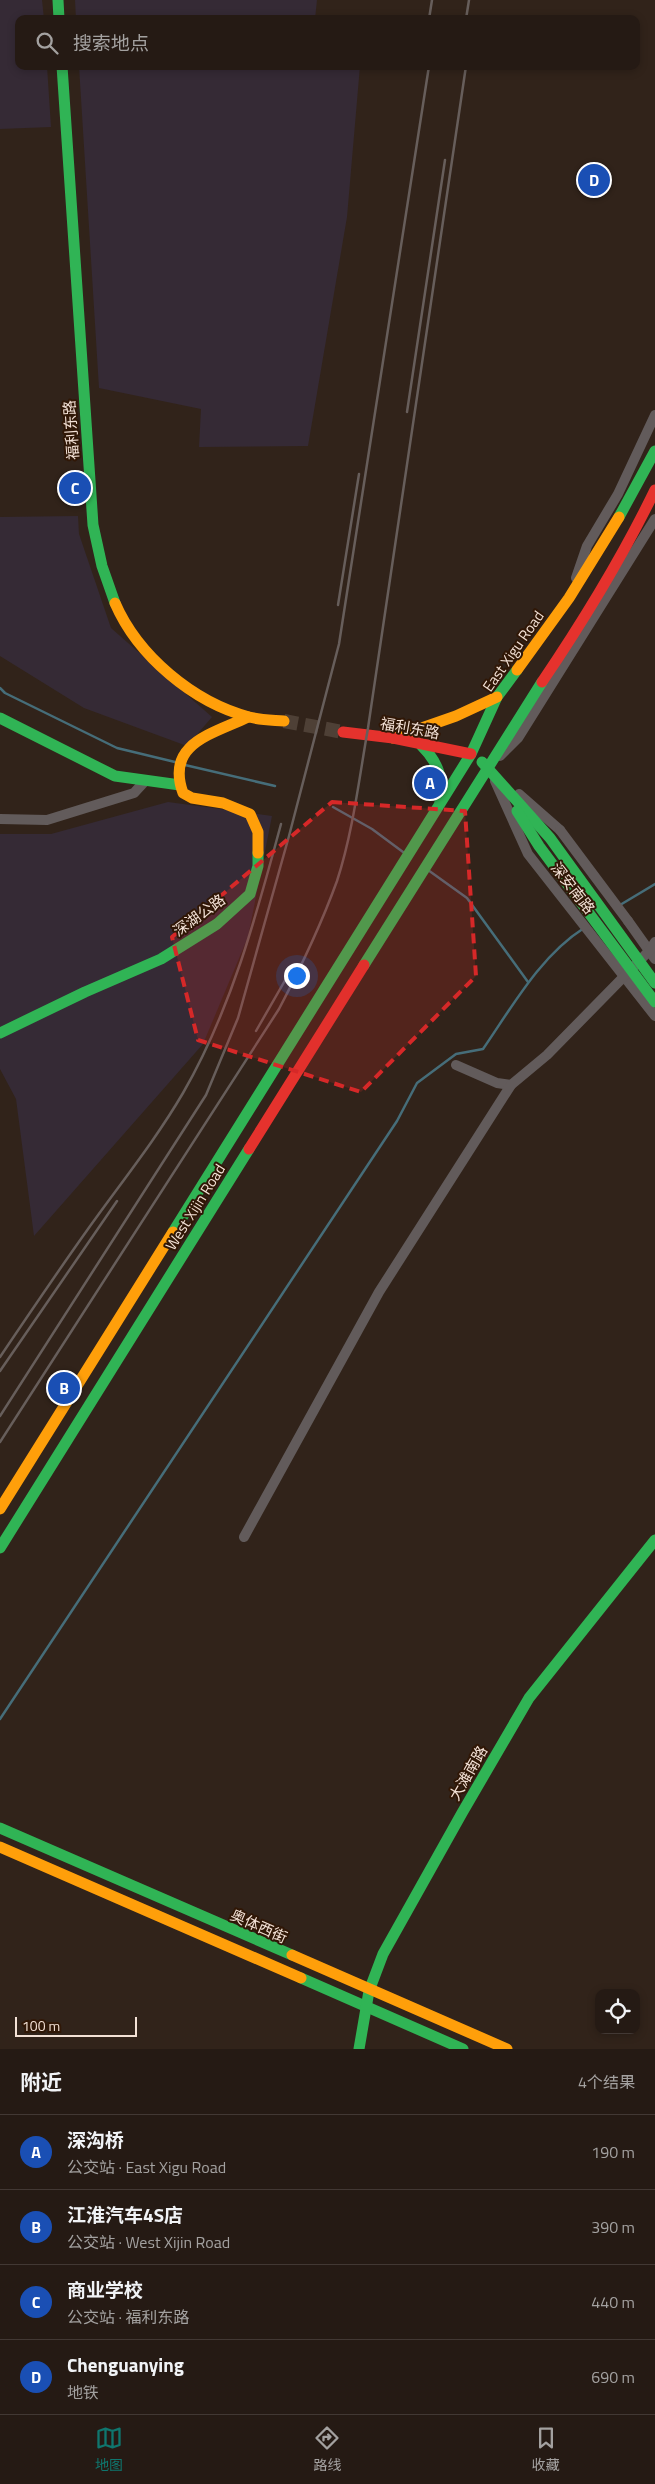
<!DOCTYPE html>
<html lang="zh">
<head>
<meta charset="utf-8">
<style>
  body { margin:0; font-family:"Titillium Web","Noto Sans SC",sans-serif; background:#312722; color:#f1f3f6 }
  .controls { position:absolute; right:15px; bottom:15px; display:grid; overflow:hidden; border-radius:10px; box-shadow:0 2px 8px #0003 }
  .controls button { width:45px; height:45px; display:grid; place-items:center; padding:0; border:0; border-bottom:1px solid #423834; background:#251a14; color:#f1f3f6; font:25px sans-serif }
  .scale { position:absolute; left:15px; bottom:12px; width:122px; box-sizing:border-box; padding-left:5px; border:2px solid #f3e1d6; border-top:0; font-size:14px; line-height:18px; white-space:nowrap; color:#f3e1d6; -webkit-text-stroke:4px #301706; paint-order:stroke }
  .you { position:absolute; left:296px; top:975px; width:18px; height:18px; margin:-12px; border:4px solid #fff; border-radius:50%; background:#1a73e8; box-shadow:0 0 0 8px #1a73e833 }
  .badge { display:grid; place-items:center; width:32px; height:32px; border-radius:50%; background:#0f766e; color:#fff; font-size:16px; font-weight:700 }
  .pin { position:absolute; translate:-50% -50%; border:2px solid #fff; box-shadow:0 1px 5px #0006 }
  .list { margin:0; padding:0; list-style:none }
  h2 { display:flex; justify-content:space-between; align-items:center; height:65px; margin:0; padding:0 20px; font-size:21px }
  h2 small { font-size:16px; font-weight:400; color:#a3a1a0 }
  .list li { display:grid; grid-template-columns:32px 1fr auto; gap:15px; align-items:center; box-sizing:border-box; height:75px; padding:0 20px; border-top:1px solid #423834 }
  .list b { display:block; font-size:19px; white-space:nowrap }
  .list p { margin:0; font-size:16px; white-space:nowrap; color:#a3a1a0 }
  .list em { font-size:16px; font-style:normal; color:#a3a1a0 }
  .icon { flex:none; width:28px; height:28px; fill:none; stroke:currentColor; stroke-width:2; stroke-linecap:round; stroke-linejoin:round }
  .map { position:relative; flex:none; width:655px; height:2049px; overflow:hidden }
  .search { position:absolute; background:#251a14; box-shadow:0 2px 8px #0003; left:15px; right:15px; top:15px; height:55px; display:flex; align-items:center; gap:12px; box-sizing:border-box; padding:0 18px; border-radius:10px; color:#a3a1a0; font-size:19px }
  .sheet { height:365px; background:#251a14 }
  nav { display:flex; justify-content:space-around; align-items:center; box-sizing:border-box; height:70px; border-top:1px solid #423834; background:#251a14; font-size:14px; color:#a3a1a0 }
  nav a { display:grid; justify-items:center; gap:2px }
  nav .on { color:#0f766e }
  .map>svg:first-child { display:block }
  .industrial { fill:#352a35 }
  .lines { fill:none; stroke-linecap:round; stroke-linejoin:round }
  .stream { stroke:#466d79; stroke-width:2.5 }
  .secondary-tunnel { stroke:#4e4036; stroke-width:14; stroke-dasharray:14 7; stroke-linecap:butt }
  .street { stroke:#625b5b; stroke-width:10 }
  .fast { stroke:#30b455; stroke-width:11 }
  .slow { stroke:#ff9f0a; stroke-width:11 }
  .jam { stroke:#e5322d; stroke-width:11 }
  .rail { stroke:#675e5b; stroke-width:2.5 }
  .street-bridge { stroke:#625b5b; stroke-width:10 }
  .marked { fill:#d62828; fill-opacity:0.2; stroke:#d62828; stroke-width:4; stroke-dasharray:10 6; stroke-linejoin:round }
  .labels { text-anchor:middle; dominant-baseline:central; stroke-width:4; stroke-linejoin:round; paint-order:stroke }
  .street-label { font-size:15px; fill:#f3e1d6; stroke:#301706 }
</style>
</head>
<body>
<div class="map">
<svg width="655" height="2049" viewBox="0 0 655 2049">
  <rect width="100%" height="100%" fill="#31231a"/>
  <g class="industrial">
    <path d="M0 0H42L44 19H19V66H47L51 127 0 129Z"/>
    <path d="M75 0H317L315 19H76Z"/>
    <path d="M79 66H360L347 217 308 446 199 447 201 409 99 388Z"/>
    <path d="M78 516 79 534 111 628 212 717 187 746 84 708 0 656V517Z"/>
    <path d="M168 802 272 816 248 937 203 1044 34 1236 16 1099 0 1069V834H51Z"/>
  </g>
  <g class="lines">
    <g class="stream">
      <path d="M0 688 5 693 117 748 175 762"/>
      <path d="M185 765 275 786"/>
      <path d="M333 807 372 829 403 852"/>
      <path d="M428 870 467 898 528 982"/>
      <path d="M620 905 655 884"/>
      <path d="M0 1719 397 1121 417 1083 456 1054 483 1049C512 1007 540 956 584 928"/>
    </g>
    <path class="secondary-tunnel" d="M284 721 343 732"/>
    <g class="street">
      <path d="M576 578 587 546 618 494 655 415"/>
      <path d="M500 756 518 738 655 519"/>
      <path d="M495 781 528 854 655 1016"/>
      <path d="M519 794 560 830"/>
      <path d="M0 819 47 820 134 793 146 780"/>
      <path d="M628 921 655 959"/>
      <path d="M456 1065 497 1083 511 1085"/>
      <path d="M244 1537 379 1292 511 1085 547 1055 649 951 655 942"/>
    </g>
    <g class="fast">
      <path d="M58 0 59 19"/>
      <path d="M62 66 93 525 102 566 115 603"/>
      <path d="M619 517 655 451"/>
      <path d="M0 718 115 776 180 785"/>
      <path d="M421 745C438 762 444 778 440 802"/>
      <path d="M482 762 550 838 655 983"/>
      <path d="M517 811 539 846 655 1002"/>
      <path d="M364 965 542 682"/>
      <path d="M0 1033 85 992 161 959 217 924 250 894 258 866V853"/>
      <path d="M173 1232 471 754 497 697 517 670"/>
      <path d="M0 1548 249 1149"/>
      <path d="M0 1828 292 1955"/>
      <path d="M301 1978 463 2049"/>
      <path d="M359 2049 369 1991 383 1954 462 1813 529 1698 655 1540"/>
    </g>
    <g class="slow">
      <path d="M115 603C138 656 193 702 249 717 261 720 272 720 284 721"/>
      <path d="M517 670 569 598 619 517"/>
      <path d="M248 717C213 734 165 743 183 793L192 798 223 803 250 814 258 832V853"/>
      <path d="M393 738 456 716 497 697"/>
      <path d="M0 1509 173 1232"/>
      <path d="M0 1847 301 1978"/>
      <path d="M292 1955 507 2049"/>
    </g>
    <g class="jam">
      <path d="M542 682C584 620 622 558 655 490"/>
      <path d="M343 732 393 738 471 754"/>
      <path d="M249 1149 364 965"/>
    </g>
    <g class="rail">
      <path d="M429 19 432 0"/>
      <path d="M466 19 469 0"/>
      <path d="M407 412 445 160"/>
      <path d="M338 605 359 474"/>
      <path d="M256 1031 291 970"/>
      <path d="M0 1357C29 1314 58 1271 88 1229 120 1184 155 1141 183 1093 231 1010 256 917 281 824"/>
      <path d="M0 1371 117 1201"/>
      <path d="M0 1416 206 1095 238 1018 289 836 339 644 429 66"/>
      <path d="M0 1442 279 1009C301 967 321 925 337 881 353 832 359 779 368 728L466 66"/>
    </g>
    <path class="street-bridge" d="M560 830 628 921"/>
  </g>
  <path class="marked" d="M332 802 465 811 476 976 361 1092 198 1040 172 937Z"/>
  <g class="labels">
    <g class="street-label">
      <text transform="translate(71 430) rotate(-94)">福利东路</text>
      <text transform="translate(513 651) rotate(-55)">East Xigu Road</text>
      <text transform="translate(410 728) rotate(10)">福利东路</text>
      <text transform="translate(573 888) rotate(52)">深安南路</text>
      <text transform="translate(199 915) rotate(-36)">深湖公路</text>
      <text transform="translate(195 1207) rotate(-58)">West Xijin Road</text>
      <text transform="translate(468 1773) rotate(-60)">大滩南路</text>
      <text transform="translate(259 1926) rotate(24)">奥体西街</text>
    </g>
  </g>
</svg>
<div class="controls">
<button><svg class="icon" aria-label="locate" viewBox="0 0 24 24"><circle cx="12" cy="12" r="6"/><path d="M12 2v4M12 18v4M2 12h4M18 12h4"/></svg></button>
</div>
<div class="scale">100 m</div>
<div class="you"></div>
<div class="pin badge" style="left:430px;top:783px;background:#1a4fb4">A</div>
<div class="pin badge" style="left:64px;top:1388px;background:#1a4fb4">B</div>
<div class="pin badge" style="left:75px;top:488px;background:#1a4fb4">C</div>
<div class="pin badge" style="left:594px;top:180px;background:#1a4fb4">D</div>
<div class="search"><svg class="icon" aria-label="search" viewBox="0 0 24 24"><circle cx="10" cy="10" r="6"/><path d="M15 15l6 6"/></svg>搜索地点</div>
</div>
<section class="sheet">
<h2>附近<small>4个结果</small></h2>
<ul class="list">
<li><span class="badge" style="background:#1a4fb4">A</span><div><b>深沟桥</b><p>公交站 · East Xigu Road</p></div><em>190 m</em></li>
<li><span class="badge" style="background:#1a4fb4">B</span><div><b>江淮汽车4S店</b><p>公交站 · West Xijin Road</p></div><em>390 m</em></li>
<li><span class="badge" style="background:#1a4fb4">C</span><div><b>商业学校</b><p>公交站 · 福利东路</p></div><em>440 m</em></li>
<li><span class="badge" style="background:#1a4fb4">D</span><div><b>Chenguanying</b><p>地铁</p></div><em>690 m</em></li>
</ul>
</section>
<nav>
<a class="on"><svg class="icon" aria-label="map" viewBox="0 0 24 24"><path d="M3 6l6-2 6 2 6-2v14l-6 2-6-2-6 2zM9 4v14M15 6v14"/></svg>地图</a>
<a><svg class="icon" aria-label="directions" viewBox="0 0 24 24"><path d="M12 3l9 9-9 9-9-9zM9 14v-3h6M13 9l2 2-2 2"/></svg>路线</a>
<a><svg class="icon" aria-label="saved" viewBox="0 0 24 24"><path d="M7 4h10v16l-5-4-5 4z"/></svg>收藏</a>
</nav>
</body>
</html>
